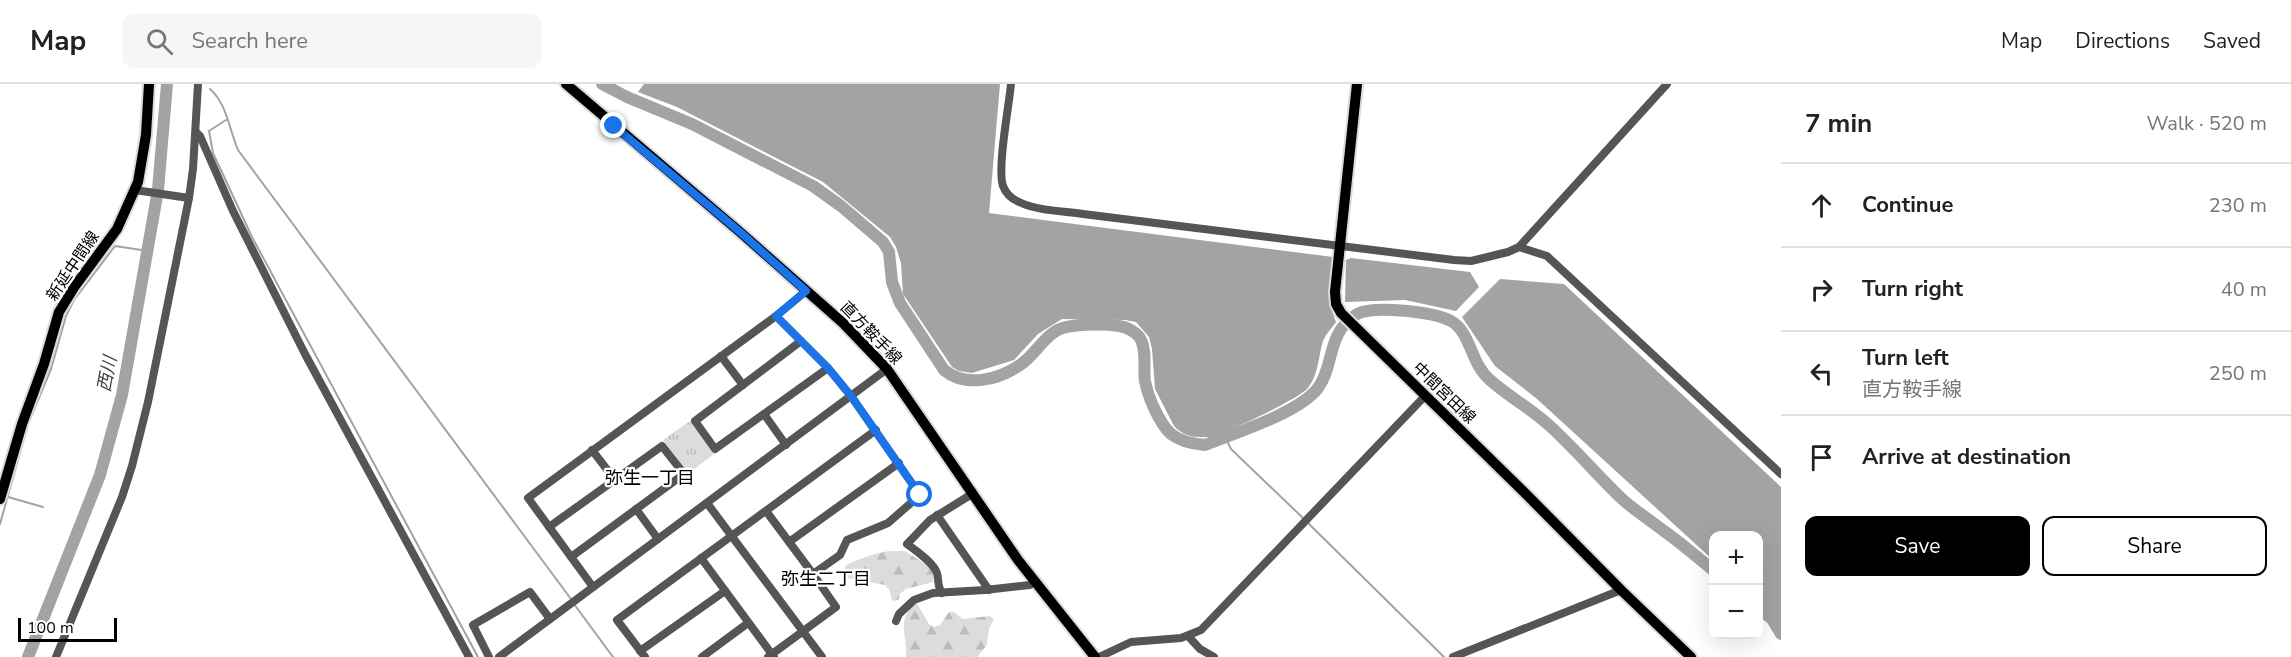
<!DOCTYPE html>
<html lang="en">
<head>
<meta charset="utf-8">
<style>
  body { margin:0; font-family:"Nunito Sans","Noto Sans JP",sans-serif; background:#f6f6f6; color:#222 }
  .controls { position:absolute; right:18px; bottom:18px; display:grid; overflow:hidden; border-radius:12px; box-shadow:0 6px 24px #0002 }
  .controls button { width:54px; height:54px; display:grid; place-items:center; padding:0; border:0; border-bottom:2px solid #e0e0e0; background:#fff; color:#222; font:30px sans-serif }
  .scale { position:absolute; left:18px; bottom:15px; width:99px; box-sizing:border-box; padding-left:6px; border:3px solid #000; border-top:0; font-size:16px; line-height:21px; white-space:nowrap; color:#000; -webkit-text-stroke:4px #fff; paint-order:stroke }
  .stop { position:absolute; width:18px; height:18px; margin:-14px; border:4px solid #1a73e8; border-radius:50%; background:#fff }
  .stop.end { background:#1a73e8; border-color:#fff; box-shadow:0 2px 6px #0008 }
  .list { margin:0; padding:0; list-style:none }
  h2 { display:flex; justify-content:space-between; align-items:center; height:78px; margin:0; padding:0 24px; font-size:26px }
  h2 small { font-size:20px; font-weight:400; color:#767676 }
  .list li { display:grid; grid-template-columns:39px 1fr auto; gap:18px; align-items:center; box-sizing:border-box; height:84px; padding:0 24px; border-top:2px solid #e0e0e0 }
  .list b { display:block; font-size:22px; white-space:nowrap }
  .list p { margin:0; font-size:20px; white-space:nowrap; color:#767676 }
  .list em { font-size:20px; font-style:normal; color:#767676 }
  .actions { display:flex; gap:12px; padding:18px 24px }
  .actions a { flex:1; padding:14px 0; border:2px solid #000; border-radius:12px; text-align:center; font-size:21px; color:#000 }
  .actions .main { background:#000; color:#fff }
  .icon { flex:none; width:33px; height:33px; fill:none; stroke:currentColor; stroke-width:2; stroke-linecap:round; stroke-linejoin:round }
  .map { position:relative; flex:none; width:1781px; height:573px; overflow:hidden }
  header { display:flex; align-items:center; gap:36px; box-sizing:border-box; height:84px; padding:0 30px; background:#fff; border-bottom:2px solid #e0e0e0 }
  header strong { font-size:28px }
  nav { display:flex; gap:33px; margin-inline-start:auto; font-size:21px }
  .search { width:420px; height:54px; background:#f6f6f6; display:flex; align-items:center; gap:15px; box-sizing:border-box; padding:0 21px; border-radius:12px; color:#767676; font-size:22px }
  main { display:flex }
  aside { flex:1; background:#fff }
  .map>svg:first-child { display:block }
  .forest { fill:url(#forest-firs) }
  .park { fill:url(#park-tufts) }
  .water { fill:#a3a3a3 }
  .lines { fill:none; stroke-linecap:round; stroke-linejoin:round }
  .stream { stroke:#a3a3a3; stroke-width:2 }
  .river { stroke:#a3a3a3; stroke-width:12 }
  .major-casing { stroke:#dbdbdb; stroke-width:14 }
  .minor { stroke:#555; stroke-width:8 }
  .major { stroke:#000; stroke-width:10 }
  .route { stroke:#1a73e8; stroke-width:8 }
  .labels { text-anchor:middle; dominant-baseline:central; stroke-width:4.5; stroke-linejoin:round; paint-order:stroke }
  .street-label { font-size:16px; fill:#000; stroke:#fff }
  .water-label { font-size:18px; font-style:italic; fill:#444; stroke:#fff }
  .neighbourhood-label { font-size:18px; fill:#000; stroke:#fff }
</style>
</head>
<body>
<header>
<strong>Map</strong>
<div class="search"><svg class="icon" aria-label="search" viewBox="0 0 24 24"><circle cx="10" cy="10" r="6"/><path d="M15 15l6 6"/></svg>Search here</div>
<nav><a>Map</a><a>Directions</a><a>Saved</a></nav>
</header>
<main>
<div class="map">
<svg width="1781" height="573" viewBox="0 0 1781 573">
  <defs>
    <pattern id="forest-firs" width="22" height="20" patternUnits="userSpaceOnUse" patternTransform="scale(1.5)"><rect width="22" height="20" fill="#dcdcdc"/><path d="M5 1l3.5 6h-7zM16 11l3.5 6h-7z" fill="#bbb"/></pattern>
    <pattern id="park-tufts" width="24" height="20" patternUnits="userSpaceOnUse" patternTransform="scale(1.5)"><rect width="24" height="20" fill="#dcdcdc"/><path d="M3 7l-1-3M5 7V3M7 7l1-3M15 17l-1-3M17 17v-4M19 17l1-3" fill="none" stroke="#bbb"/></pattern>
  </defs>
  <rect width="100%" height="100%" fill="#fff"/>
  <g class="forest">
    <path d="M890 467H905L933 485V498L906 505 900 510 899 515 894 517 892 516 889 505 885 501 848 494 844 491 846 481C857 476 877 468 890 467Z"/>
    <path d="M916 518 929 540 934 543 940 541 949 528H954L963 535 990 532 994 535 989 545 987 561 977 573H906C908 550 895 537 916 518Z"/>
  </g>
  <path class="park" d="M690 337 714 370 688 390 663 356Z"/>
  <g class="water">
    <path d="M644 0H1000L989 129 1333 173 1329 219 1336 238C1332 244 1325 251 1323 257 1318 273 1319 291 1307 305 1296 316 1223 351 1208 353 1194 354 1183 352 1174 342L1155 305 1152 265 1149 253 1136 238 1125 236 1062 235 1038 250 1014 276 972 289 959 287 952 283 903 210 901 179 896 163 890 153 823 98 677 23 638 8Z"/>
    <path d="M1351 174 1470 188 1479 203 1456 227 1405 216 1345 218 1346 176Z"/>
    <path d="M1500 195 1564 200 1781 403V538L1759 517 1758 452H1714L1713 476 1537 315 1495 282 1462 233Z"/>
  </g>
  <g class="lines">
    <g class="stream">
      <path d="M210 5C227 20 229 45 238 66L571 515"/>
      <path d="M226 36 209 47 213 69 252 153 478 573"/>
      <path d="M1225 353 1231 365 1303 434"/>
      <path d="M8 413 43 423"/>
      <path d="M1307 438 1444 573"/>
      <path d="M0 440 28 340 51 285 66 232 74 216 115 162 148 167"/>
      <path d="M574 520 613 573"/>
    </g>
    <g class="river">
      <path d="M602 0 627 13 692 40 813 102 841 122 883 158 889 168 892 198 900 219 944 286C966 304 998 296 1020 281 1034 272 1042 255 1056 247 1068 239 1105 240 1119 242 1127 243 1138 249 1141 256 1147 268 1143 284 1145 297 1148 313 1159 339 1171 350 1180 357 1193 360 1205 361 1235 349 1299 329 1318 304 1335 281 1326 249 1357 230 1374 221 1434 228 1451 237 1471 248 1470 279 1490 296 1509 313 1532 325 1551 343 1575 365 1597 391 1621 414 1634 426 1650 436 1664 447 1681 459 1697 473 1714 487"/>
      <path d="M1758 524 1772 535 1781 550"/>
      <path d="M28 573 100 391 122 311 158 106 167 0"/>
    </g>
    <defs>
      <g id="major">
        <path d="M566 0 740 148 843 239 887 285 1018 476 1095 573"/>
        <path d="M1357 0 1335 208 1336 220 1341 229 1527 411 1621 506 1691 573"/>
        <path d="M0 415 22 340 44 280 59 228 75 202 117 145 138 98 146 51 149 0"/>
      </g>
    </defs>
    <use href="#major" class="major-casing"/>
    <g class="minor">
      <path d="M1011 0C1009 22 997 84 1003 102 1006 110 1012 115 1019 118 1038 127 1062 127 1083 130L1454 176 1471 177 1508 168 1519 163 1667 0"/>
      <path d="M196 48 200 52 233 127 305 270 469 573"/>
      <path d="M135 106 189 114"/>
      <path d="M1519 163 1547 172 1781 390"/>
      <path d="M801 257 695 337 715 365 828 284"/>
      <path d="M721 272 743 301"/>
      <path d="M764 330 786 361"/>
      <path d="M592 366 615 396"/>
      <path d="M707 419 822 573"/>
      <path d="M636 425 658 455"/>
      <path d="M766 427 813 490"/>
      <path d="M937 431 989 506"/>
      <path d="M549 443 662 362 684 390 571 473"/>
      <path d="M789 458 899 379"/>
      <path d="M701 474 774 573"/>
      <path d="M593 503 528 414 776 232 806 207"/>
      <path d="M942 509C937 502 939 497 937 489 933 478 916 467 907 460L930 436 972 410"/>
      <path d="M896 537 899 530 914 516 933 509 985 506 1030 501 1034 496"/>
      <path d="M1188 552 1200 565 1214 573"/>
      <path d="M640 567 725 507"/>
      <path d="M56 573 122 413 132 382 148 318 189 114 193 85 198 0"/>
      <path d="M489 573 473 541 530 508 550 535"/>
      <path d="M499 573 887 285"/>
      <path d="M645 573 617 536 876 346"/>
      <path d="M702 573 748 539"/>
      <path d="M768 573 836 523 813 490 840 471 847 456 888 439 920 411 851 312 828 284 776 232"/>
      <path d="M1099 573 1131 558 1181 554 1201 546 1425 312"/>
      <path d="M1453 573 1621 506"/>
    </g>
    <use href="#major" class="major"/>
  </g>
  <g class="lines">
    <path class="route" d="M614 42 740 148 806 207 776 232 828 284 851 312 920 411"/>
  </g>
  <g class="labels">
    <g class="street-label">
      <text transform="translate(73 182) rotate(-56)">新延中間線</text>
      <text transform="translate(871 249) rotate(46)">直方鞍手線</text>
      <text transform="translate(1444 309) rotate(44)">中間宮田線</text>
    </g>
    <g class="water-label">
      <text transform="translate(107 290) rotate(-79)">西川</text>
    </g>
    <g class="neighbourhood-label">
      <text x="650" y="394">弥生一丁目</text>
      <text x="826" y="495">弥生二丁目</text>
    </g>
  </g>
</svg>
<div class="controls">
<button>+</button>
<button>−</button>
</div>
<div class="scale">100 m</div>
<div class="stop" style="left:920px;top:411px"></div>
<div class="stop end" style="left:614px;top:42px"></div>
</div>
<aside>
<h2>7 min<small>Walk · 520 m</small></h2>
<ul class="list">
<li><svg class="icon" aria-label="ahead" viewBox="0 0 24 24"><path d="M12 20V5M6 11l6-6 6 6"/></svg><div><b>Continue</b></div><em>230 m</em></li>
<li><svg class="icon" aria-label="right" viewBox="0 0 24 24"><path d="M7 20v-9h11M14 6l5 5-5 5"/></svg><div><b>Turn right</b></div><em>40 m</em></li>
<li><svg class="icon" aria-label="left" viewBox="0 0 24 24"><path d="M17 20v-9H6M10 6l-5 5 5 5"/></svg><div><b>Turn left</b><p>直方鞍手線</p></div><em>250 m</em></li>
<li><svg class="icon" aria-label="arrive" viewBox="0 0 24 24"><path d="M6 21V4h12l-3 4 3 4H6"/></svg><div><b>Arrive at destination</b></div></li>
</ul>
<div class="actions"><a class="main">Save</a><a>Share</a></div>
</aside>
</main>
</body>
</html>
